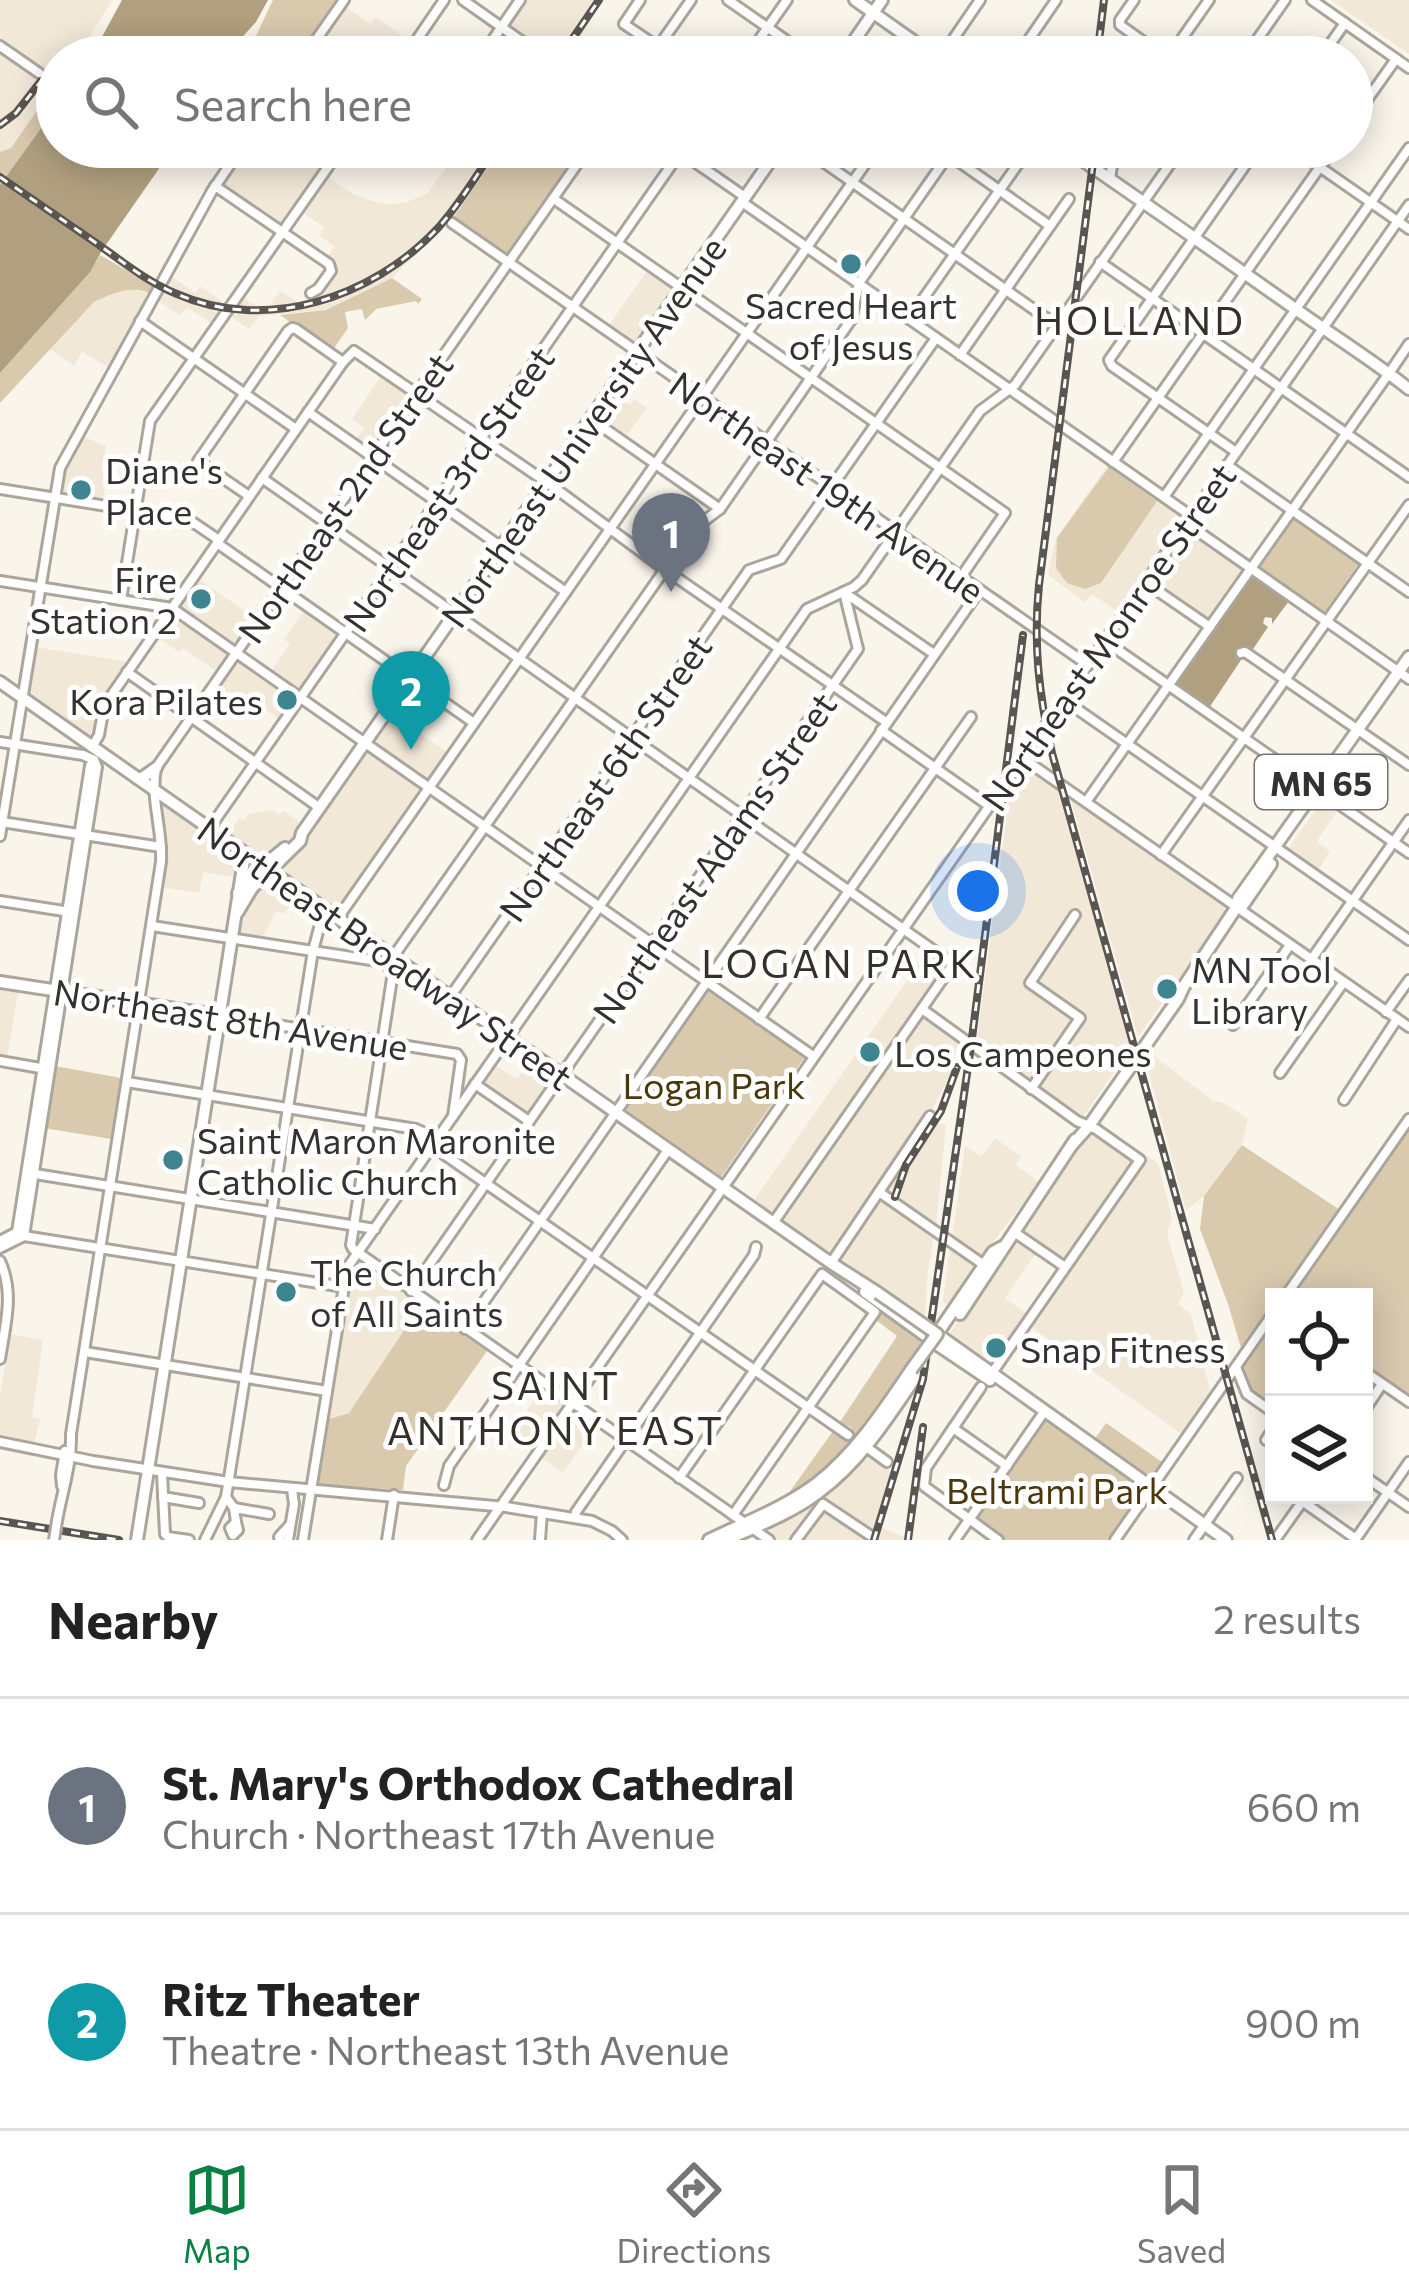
<!DOCTYPE html>
<html lang="en">
<head>
<meta charset="utf-8">
<style>
  body { margin:0; font-family:Commissioner,sans-serif; background:#f2f2f2; color:#222 }
  .controls { position:absolute; right:36px; bottom:36px; display:grid; overflow:hidden; border-radius:0px; box-shadow:0 6px 30px #0003 }
  .controls button { width:108px; height:108px; display:grid; place-items:center; padding:0; border:0; border-bottom:3px solid #e0e0e0; background:#fff; color:#222; font:60px sans-serif }
  .you { position:absolute; left:978px; top:891px; width:42px; height:42px; margin:-30px; border:9px solid #fff; border-radius:50%; background:#1a73e8; box-shadow:0 0 0 18px #1a73e833 }
  .badge { display:grid; place-items:center; width:78px; height:78px; border-radius:50%; background:#0b8043; color:#fff; font-size:39px; font-weight:700 }
  .pin { position:absolute; translate:-50% -99px; filter:drop-shadow(0 3px 6px #0008) }
  .pin::after { content:''; position:absolute; top:63px; width:42px; height:36px; background:inherit; clip-path:polygon(0 0,100% 0,50% 100%) }
  .list { margin:0; padding:0; list-style:none }
  h2 { display:flex; justify-content:space-between; align-items:center; height:156px; margin:0; padding:0 48px; font-size:51px }
  h2 small { font-size:39px; font-weight:400; color:#767676 }
  .list li { display:grid; grid-template-columns:78px 1fr auto; gap:36px; align-items:center; box-sizing:border-box; height:216px; padding:0 48px; border-top:3px solid #e0e0e0 }
  .list b { display:block; font-size:45px; white-space:nowrap }
  .list p { margin:0; font-size:39px; white-space:nowrap; color:#767676 }
  .list em { font-size:39px; font-style:normal; color:#767676 }
  .icon { flex:none; width:66px; height:66px; fill:none; stroke:currentColor; stroke-width:2; stroke-linecap:round; stroke-linejoin:round }
  .map { position:relative; flex:none; width:1409px; height:1540px; overflow:hidden }
  .search { position:absolute; background:#fff; box-shadow:0 6px 30px #0003; left:36px; right:36px; top:36px; height:132px; display:flex; align-items:center; gap:30px; box-sizing:border-box; padding:0 42px; border-radius:66px; color:#767676; font-size:45px }
  .sheet { height:588px; background:#fff }
  nav { display:flex; justify-content:space-around; align-items:center; box-sizing:border-box; height:168px; border-top:3px solid #e0e0e0; background:#fff; font-size:33px; color:#767676 }
  nav a { display:grid; justify-items:center; gap:6px }
  nav .on { color:#0b8043 }
  .map>svg:first-child { display:block }
  .built { fill:#f1e8d8 }
  .green { fill:#d9caae }
  .water { fill:#b0a07f }
  .lines { fill:none; stroke-linecap:round; stroke-linejoin:round }
  .minor-casing { stroke:#aba69c; stroke-width:14 }
  .major-casing { stroke:#aba69c; stroke-width:16 }
  .minor { stroke:#fff; stroke-width:8 }
  .major { stroke:#fff; stroke-width:10 }
  .rail-casing { stroke:#595651; stroke-width:8 }
  .rail { stroke:#fff; stroke-width:3; stroke-dasharray:9; stroke-linecap:butt }
  .minor-bridge-casing { stroke:#aba69c; stroke-width:14; stroke-linecap:butt }
  .major-bridge-casing { stroke:#aba69c; stroke-width:16; stroke-linecap:butt }
  .minor-bridge { stroke:#fff; stroke-width:8 }
  .major-bridge { stroke:#fff; stroke-width:10 }
  .poi-dot { fill:#3f8491; stroke:#fff; stroke-width:4.5 }
  .labels { text-anchor:middle; dominant-baseline:central; stroke-width:10; stroke-linejoin:round; paint-order:stroke }
  .shield { fill:#fff; stroke:#71706d; stroke-width:3 }
  .shield-label { font-size:33px; font-weight:bold; fill:#34322e }
  .poi-label { font-size:36px; fill:#34322e; stroke:#fff; text-anchor:start }
  .street-label { font-size:36px; fill:#34322e; stroke:#fff }
  .park-label { font-size:36px; fill:#4a380c; stroke:#fff }
  .neighbourhood-label { font-size:39px; letter-spacing:3px; fill:#353129; stroke:#fff }
</style>
</head>
<body>
<div class="map">
<svg width="1409" height="1540" viewBox="0 0 1409 1540">
  <rect width="100%" height="100%" fill="#faf5eb"/>
  <g class="built">
    <path d="M0 0H112L77 57H57V76L39 69 0 42Z"/>
    <path d="M523 0H603L568 57H549L507 28Z"/>
    <path d="M1331 0H1409V54Z"/>
    <path d="M345 6 370 24 376 17 411 42 401 57H309Z"/>
    <path d="M0 50 43 79 51 92 11 148 0 152Z"/>
    <path d="M247 147H338L282 226 223 186Z"/>
    <path d="M461 147H502L453 218 392 278 326 310 259 316 249 329 228 315 241 296 255 305 269 306 280 291 297 302 313 300 321 291 334 272 326 260 334 246 320 236 324 227 300 211 323 178 326 180 328 177 353 194 375 202 392 204 407 202 427 194Z"/>
    <path d="M649 268 675 288 636 346 607 328Z"/>
    <path d="M171 276 195 293 200 286 227 305 214 325 187 307 180 316 157 300Z"/>
    <path d="M128 289 151 293 110 368 82 352 74 366 50 349 94 302 114 292Z"/>
    <path d="M383 373 410 393V396L371 451 355 441 364 428 352 419Z"/>
    <path d="M614 394 630 405 634 399 647 408 627 435 598 415Z"/>
    <path d="M82 436 106 446 101 470 108 474 102 502 64 495 60 490 64 470Z"/>
    <path d="M1109 463 1185 517 1118 612 1092 594 1085 602 1048 575 1056 538Z"/>
    <path d="M1186 528 1245 568 1210 621H1207L1150 581Z"/>
    <path d="M196 577 255 618 237 644 233 645 180 608 179 604Z"/>
    <path d="M304 611 337 635 299 689 272 670 290 644 284 639Z"/>
    <path d="M173 614 230 653 217 672 183 648 179 652 156 636Z"/>
    <path d="M35 647 129 662 99 706 93 737 89 738 30 697 28 693Z"/>
    <path d="M235 660 294 699 281 720 259 705 252 712 230 697 223 707 209 698Z"/>
    <path d="M391 713 448 753 430 780 426 781 371 742Z"/>
    <path d="M368 750 422 791 337 910 287 875 282 867 303 842 364 751Z"/>
    <path d="M1026 764 1061 790 1130 1049 1083 1117 1079 1118 976 1045 1012 777 1021 765Z"/>
    <path d="M1070 796 1229 908 1138 1037Z"/>
    <path d="M1323 800 1338 810 1317 841 1330 852 1318 870 1288 849Z"/>
    <path d="M161 803H165L240 855 238 878 203 872 199 893 162 887 166 851Z"/>
    <path d="M272 810 279 814 284 811 302 824 290 840 268 859H261L228 835 239 818 244 821 249 814Z"/>
    <path d="M269 877 298 896 285 913 276 912 262 939 242 936 240 933 248 900Z"/>
    <path d="M929 949 948 962V966L904 1023 843 1111 845 1113 774 1216H771L752 1203Z"/>
    <path d="M0 985 19 988 7 1059 0 1058Z"/>
    <path d="M922 1014 959 1041 950 1076 931 1111 927 1110 912 1133 914 1136 896 1164 836 1245 838 1250 830 1255 781 1223 780 1218Z"/>
    <path d="M1153 1055 1212 1100 1224 1103 1248 1119 1242 1145 1204 1196 1186 1210 1145 1058Z"/>
    <path d="M532 1058 554 1073 555 1077 526 1114 483 1084 482 1080 493 1064 517 1079Z"/>
    <path d="M928 1124H946L936 1227 884 1190Z"/>
    <path d="M1092 1131 1133 1160 1063 1261 1022 1232V1229Z"/>
    <path d="M995 1138 1021 1157 1016 1165 1039 1182 981 1258 952 1238 965 1146 981 1157Z"/>
    <path d="M1147 1156 1158 1163 1172 1218 1167 1233 1184 1293 1178 1304 1191 1314 1211 1395 1183 1435 1031 1327Z"/>
    <path d="M881 1197 934 1234 927 1279 925 1320 839 1261V1256Z"/>
    <path d="M1015 1238 1037 1252 1005 1298 1029 1315 992 1366H988L951 1338 950 1333Z"/>
    <path d="M950 1246 978 1265 951 1308 943 1302Z"/>
    <path d="M359 1262 429 1311 417 1328 409 1323 349 1413 329 1419 353 1272Z"/>
    <path d="M10 1334 43 1340 32 1417 40 1419 34 1446 0 1439V1394Z"/>
    <path d="M543 1387 564 1401 565 1406 533 1451 510 1435Z"/>
    <path d="M576 1409 597 1423 563 1473 539 1456 572 1410Z"/>
    <path d="M867 1452 891 1472 876 1525 911 1540H800L822 1508 871 1538 873 1532 823 1500 818 1502 791 1540H776L769 1535 768 1526Z"/>
  </g>
  <g class="green">
    <path d="M273 0H336L297 57H275L253 42Z"/>
    <path d="M50 71 57 76V106L0 185V152L11 148 50 92 43 79Z"/>
    <path d="M502 147H582L506 255 453 218Z"/>
    <path d="M100 255 154 286 150 293C129 285 113 293 94 302L0 403V373L91 271Z"/>
    <path d="M392 278 422 299 418 304 416 301 376 309 365 320 362 309 345 312 348 328 332 351 280 315 326 310Z"/>
    <path d="M1109 467 1157 501 1101 583 1085 589 1067 583 1056 568 1057 538Z"/>
    <path d="M1294 519 1358 564 1324 613 1260 568Z"/>
    <path d="M707 990 804 1058 721 1177 624 1109Z"/>
    <path d="M55 1066 121 1078 111 1139 44 1128Z"/>
    <path d="M1409 1127V1397L1364 1365V1297H1290Z"/>
    <path d="M1242 1145 1340 1210 1279 1297H1274V1305L1242 1351 1228 1304 1200 1229 1204 1196Z"/>
    <path d="M878 1308 921 1339 920 1349C880 1405 844 1460 786 1497L833 1431 845 1440 853 1437 852 1428 840 1422 897 1336 872 1317Z"/>
    <path d="M430 1311 487 1351 406 1466 403 1490 319 1484 329 1419 349 1413 409 1323 418 1328Z"/>
    <path d="M1274 1320V1408L1249 1390 1243 1365Z"/>
    <path d="M1044 1419 1143 1488 1107 1540H1004L974 1519Z"/>
    <path d="M1106 1423 1162 1462 1151 1478 1094 1440Z"/>
  </g>
  <g class="water">
    <path d="M122 0H268L256 22 224 57H91Z"/>
    <path d="M57 106V147H174L101 252 91 271 0 373V185Z"/>
    <path d="M1253 575 1289 601 1272 624V618L1265 617 1263 623 1268 627 1251 652 1244 647 1237 649 1235 657 1241 660 1209 708 1176 685Z"/>
  </g>
  <g class="lines">
    <defs>
      <g id="minor">
        <path d="M463 0 544 57"/>
        <path d="M640 0 624 24 673 57"/>
        <path d="M728 0 810 57"/>
        <path d="M1134 0 1120 20V25L1165 57"/>
        <path d="M1312 0 1409 68"/>
        <path d="M0 46 39 73"/>
        <path d="M304 57 344 0"/>
        <path d="M405 57 444 0"/>
        <path d="M481 57 520 0"/>
        <path d="M651 57 691 0"/>
        <path d="M747 57 787 0"/>
        <path d="M941 57 980 0"/>
        <path d="M1017 57 1056 0"/>
        <path d="M1169 57 1209 0"/>
        <path d="M1245 57 1285 0"/>
        <path d="M1321 57 1345 23"/>
        <path d="M1352 121 1396 59"/>
        <path d="M673 147 745 197"/>
        <path d="M802 147 1056 325"/>
        <path d="M938 147 1050 226"/>
        <path d="M1291 147 1409 229"/>
        <path d="M1110 179 1115 147"/>
        <path d="M215 186 329 264 331 271 318 289 311 293"/>
        <path d="M554 199 1005 513 961 577"/>
        <path d="M742 202 1191 516"/>
        <path d="M452 223 1088 665"/>
        <path d="M1100 262 1409 477"/>
        <path d="M1246 272 1334 147"/>
        <path d="M909 319 1030 147"/>
        <path d="M140 321 296 429"/>
        <path d="M960 355 1069 199"/>
        <path d="M1390 372 1409 344"/>
        <path d="M308 412 566 592"/>
        <path d="M591 419 720 509"/>
        <path d="M1236 452 1112 366 1109 360 1258 147"/>
        <path d="M1113 462 1244 275"/>
        <path d="M1227 465 1409 592"/>
        <path d="M262 478 571 695"/>
        <path d="M0 489 188 519 219 540"/>
        <path d="M249 496 198 461 288 331 292 328 296 329 343 362"/>
        <path d="M1164 497 1409 148"/>
        <path d="M1186 523 1409 679"/>
        <path d="M217 543 474 723"/>
        <path d="M666 566 692 530 720 509 851 320 859 283 954 147"/>
        <path d="M667 571 886 722"/>
        <path d="M0 581 172 608 813 1056"/>
        <path d="M1146 583 1210 627"/>
        <path d="M845 593 934 654"/>
        <path d="M121 600 150 421 342 147"/>
        <path d="M1105 641 1409 853"/>
        <path d="M1241 653 1245 652 1409 765"/>
        <path d="M127 672 320 808"/>
        <path d="M577 695 663 572"/>
        <path d="M578 700 953 964 773 1223"/>
        <path d="M1064 700 1409 940"/>
        <path d="M881 730 988 805"/>
        <path d="M0 742 83 755 94 760"/>
        <path d="M92 747 99 735 104 706 343 362 354 351 552 486 662 567"/>
        <path d="M1021 757 1409 1027"/>
        <path d="M1086 802 1387 376"/>
        <path d="M2 822 161 847"/>
        <path d="M209 829 684 147"/>
        <path d="M0 836 60 468 212 191 242 147"/>
        <path d="M1161 855 1409 505"/>
        <path d="M0 901 70 912"/>
        <path d="M338 918 877 147"/>
        <path d="M152 926 384 962 393 972 351 1245 353 1249 769 1540"/>
        <path d="M393 957 573 701"/>
        <path d="M1311 960 1409 820"/>
        <path d="M450 997 749 570 781 559 936 338"/>
        <path d="M922 1009 1077 1121 1096 1129 1140 1160 992 1373"/>
        <path d="M1386 1012 1409 980"/>
        <path d="M221 1016 457 1054 461 1060 453 1116"/>
        <path d="M759 1019 971 717"/>
        <path d="M1233 1025 1290 945"/>
        <path d="M0 1061 46 1069"/>
        <path d="M1280 1073 1343 983"/>
        <path d="M127 1082 416 1129 438 1139"/>
        <path d="M475 1084 529 1121"/>
        <path d="M1031 1089 1080 1018 1030 983 1075 915"/>
        <path d="M1344 1100 1397 1019"/>
        <path d="M432 1146 848 1435"/>
        <path d="M29 1173 375 1229"/>
        <path d="M879 1192 984 1265"/>
        <path d="M17 1232 90 766 94 760"/>
        <path d="M1014 1232 1065 1267"/>
        <path d="M24 1236 97 767 94 760"/>
        <path d="M24 1236 344 1287"/>
        <path d="M0 1241 17 1232"/>
        <path d="M0 1248 24 1236"/>
        <path d="M0 1261C15 1294 5 1325 0 1359"/>
        <path d="M831 1263 930 1116"/>
        <path d="M411 1291 858 649 844 592"/>
        <path d="M1285 1297 1409 1119"/>
        <path d="M465 1329 979 591"/>
        <path d="M85 1352 327 1391"/>
        <path d="M1236 1367 1247 1394 1274 1413"/>
        <path d="M1364 1371 1409 1402"/>
        <path d="M981 1387 926 1468 924 1486 998 1540"/>
        <path d="M1364 1411 1382 1384"/>
        <path d="M953 1428 1007 1466"/>
        <path d="M1266 1440 1274 1427"/>
        <path d="M0 1442 93 1461 229 1482 506 1507 592 1521 612 1531 622 1540"/>
        <path d="M865 1446 887 1462"/>
        <path d="M162 1473 165 1534 168 1537 189 1540"/>
        <path d="M1364 1476 1409 1507"/>
        <path d="M679 1478 822 1274 875 1312 733 1515"/>
        <path d="M444 1485 449 1466 668 1150"/>
        <path d="M62 1486 61 1475 65 1451"/>
        <path d="M163 1497 199 1503"/>
        <path d="M226 1497 313 951 319 928"/>
        <path d="M1302 1501 1356 1539"/>
        <path d="M234 1508 269 1514"/>
        <path d="M575 1518 576 1512 754 1255 756 1247"/>
        <path d="M57 1521C62 1492 72 1464 71 1434L161 862C163 830 150 799 156 768L589 147"/>
        <path d="M205 1540 226 1497 234 1508 236 1522 230 1528 233 1535 238 1530 236 1522"/>
        <path d="M280 1540 279 1537 289 1526"/>
        <path d="M288 1540 294 1504 292 1489"/>
        <path d="M303 1540 347 1268 807 609 854 587 862 580 980 411 1015 385 1182 147"/>
        <path d="M387 1540 394 1495"/>
        <path d="M477 1540 1409 205"/>
        <path d="M540 1540 542 1513"/>
        <path d="M796 1540 823 1504 871 1536"/>
        <path d="M955 1540 1044 1412"/>
        <path d="M1115 1540 1274 1312"/>
        <path d="M1194 1540 1237 1478"/>
        <path d="M1275 1540 1307 1495"/>
        <path d="M1355 1540 1409 1462"/>
      </g>
      <g id="major">
        <path d="M855 0 936 57"/>
        <path d="M843 57 882 0"/>
        <path d="M1063 147C1141 200 1217 254 1294 308 1332 335 1372 360 1409 389"/>
        <path d="M0 682 831 1263 878 1293"/>
        <path d="M137 778H142L156 768"/>
        <path d="M238 893 249 878 285 848"/>
        <path d="M1236 908 1243 905 1271 864"/>
        <path d="M237 913 252 888 300 841 302 833 780 147"/>
        <path d="M0 982 221 1016"/>
        <path d="M1072 1145 1089 1126 1178 999 1184 986 1236 908 1238 899 1409 657"/>
        <path d="M1002 1247 993 1252 937 1334 1226 1540"/>
        <path d="M865 1292 926 1336"/>
        <path d="M960 1314 1075 1140"/>
        <path d="M938 1345 990 1380"/>
        <path d="M137 1540 245 854"/>
        <path d="M709 1540C744 1523 784 1508 816 1484 855 1454 884 1410 911 1370"/>
        <path d="M726 1540C757 1526 792 1513 819 1492 860 1462 889 1416 917 1375"/>
      </g>
    </defs>
    <use href="#minor" class="minor-casing"/>
    <use href="#major" class="major-casing"/>
    <use href="#minor" class="minor"/>
    <use href="#major" class="major"/>
    <defs>
      <g id="rail">
        <path d="M560 57 599 0"/>
        <path d="M1097 57 1104 0"/>
        <path d="M0 125 16 113 41 81"/>
        <path d="M1095 147 1039 585C1033 643 1039 696 1052 753L1272 1540"/>
        <path d="M0 177C33 200 66 222 99 245 124 263 148 282 177 294 266 333 372 298 437 229 460 204 477 174 496 147"/>
        <path d="M895 1197 906 1165 941 1111 957 1067"/>
        <path d="M0 1521 119 1540"/>
        <path d="M874 1540 923 1379 971 1046 1023 635"/>
        <path d="M908 1540 923 1427"/>
      </g>
    </defs>
    <use href="#rail" class="rail-casing"/>
    <use href="#rail" class="rail"/>
    <defs>
      <path id="minor-bridge" d="M54 1540 57 1521"/>
      <path id="major-bridge" d="M878 1293 937 1334 911 1370"/>
    </defs>
    <use href="#minor-bridge" class="minor-bridge-casing"/>
    <use href="#major-bridge" class="major-bridge-casing"/>
    <use href="#minor-bridge" class="minor-bridge"/>
    <use href="#major-bridge" class="major-bridge"/>
  </g>
  <g class="poi-dot">
    <circle cx="851" cy="264" r="12"/>
    <circle cx="81" cy="490" r="12"/>
    <circle cx="201" cy="599" r="12"/>
    <circle cx="287" cy="700" r="12"/>
    <circle cx="1167" cy="989" r="12"/>
    <circle cx="870" cy="1052" r="12"/>
    <circle cx="173" cy="1160" r="12"/>
    <circle cx="286" cy="1292" r="12"/>
    <circle cx="996" cy="1348" r="12"/>
  </g>
  <g class="labels">
    <rect class="shield" x="1255" y="755" width="132" height="54" rx="9"/>
    <g class="shield-label">
      <text x="1321" y="782">MN 65</text>
    </g>
    <g class="poi-label">
      <text x="851" y="304" text-anchor="middle">Sacred Heart<tspan x="851" dy="41">of Jesus</tspan></text>
      <text x="105" y="469">Diane's<tspan x="105" dy="41">Place</tspan></text>
      <text x="177" y="578" text-anchor="end">Fire<tspan x="177" dy="41">Station 2</tspan></text>
      <text x="263" y="700" text-anchor="end">Kora Pilates</text>
      <text x="1191" y="968">MN Tool<tspan x="1191" dy="41">Library</tspan></text>
      <text x="894" y="1052">Los Campeones</text>
      <text x="197" y="1139">Saint Maron Maronite<tspan x="197" dy="41">Catholic Church</tspan></text>
      <text x="310" y="1271">The Church<tspan x="310" dy="41">of All Saints</tspan></text>
      <text x="1020" y="1348">Snap Fitness</text>
    </g>
    <g class="street-label">
      <text transform="translate(582 431) rotate(-55)">Northeast University Avenue</text>
      <text transform="translate(828 486) rotate(35)">Northeast 19th Avenue</text>
      <text transform="translate(447 488) rotate(-55)">Northeast 3rd Street</text>
      <text transform="translate(344 497) rotate(-55)">Northeast 2nd Street</text>
      <text transform="translate(1107 636) rotate(-55)">Northeast Monroe Street</text>
      <text transform="translate(604 777) rotate(-55)">Northeast 6th Street</text>
      <text transform="translate(713 857) rotate(-55)">Northeast Adams Street</text>
      <text transform="translate(386 952) rotate(35)">Northeast Broadway Street</text>
      <text transform="translate(231 1018) rotate(9)">Northeast 8th Avenue</text>
    </g>
    <g class="park-label">
      <text x="714" y="1084">Logan Park</text>
      <text x="1057" y="1489">Beltrami Park</text>
    </g>
    <g class="neighbourhood-label">
      <text x="1140" y="319">HOLLAND</text>
      <text x="840" y="962">LOGAN PARK</text>
      <text x="556" y="1384">SAINT<tspan x="556" dy="45">ANTHONY EAST</tspan></text>
    </g>
  </g>
</svg>
<div class="controls">
<button><svg class="icon" aria-label="locate" viewBox="0 0 24 24"><circle cx="12" cy="12" r="6"/><path d="M12 2v4M12 18v4M2 12h4M18 12h4"/></svg></button>
<button><svg class="icon" aria-label="layers" viewBox="0 0 24 24"><path d="M12 4l9 5-9 5-9-5zM3 14l9 5 9-5"/></svg></button>
</div>
<div class="you"></div>
<div class="pin badge" style="left:671px;top:592px;background:#6b7280">1</div>
<div class="pin badge" style="left:411px;top:750px;background:#0f9aa8">2</div>
<div class="search"><svg class="icon" aria-label="search" viewBox="0 0 24 24"><circle cx="10" cy="10" r="6"/><path d="M15 15l6 6"/></svg>Search here</div>
</div>
<section class="sheet">
<h2>Nearby<small>2 results</small></h2>
<ul class="list">
<li><span class="badge" style="background:#6b7280">1</span><div><b>St. Mary's Orthodox Cathedral</b><p>Church · Northeast 17th Avenue</p></div><em>660 m</em></li>
<li><span class="badge" style="background:#0f9aa8">2</span><div><b>Ritz Theater</b><p>Theatre · Northeast 13th Avenue</p></div><em>900 m</em></li>
</ul>
</section>
<nav>
<a class="on"><svg class="icon" aria-label="map" viewBox="0 0 24 24"><path d="M3 6l6-2 6 2 6-2v14l-6 2-6-2-6 2zM9 4v14M15 6v14"/></svg>Map</a>
<a><svg class="icon" aria-label="directions" viewBox="0 0 24 24"><path d="M12 3l9 9-9 9-9-9zM9 14v-3h6M13 9l2 2-2 2"/></svg>Directions</a>
<a><svg class="icon" aria-label="saved" viewBox="0 0 24 24"><path d="M7 4h10v16l-5-4-5 4z"/></svg>Saved</a>
</nav>
</body>
</html>
